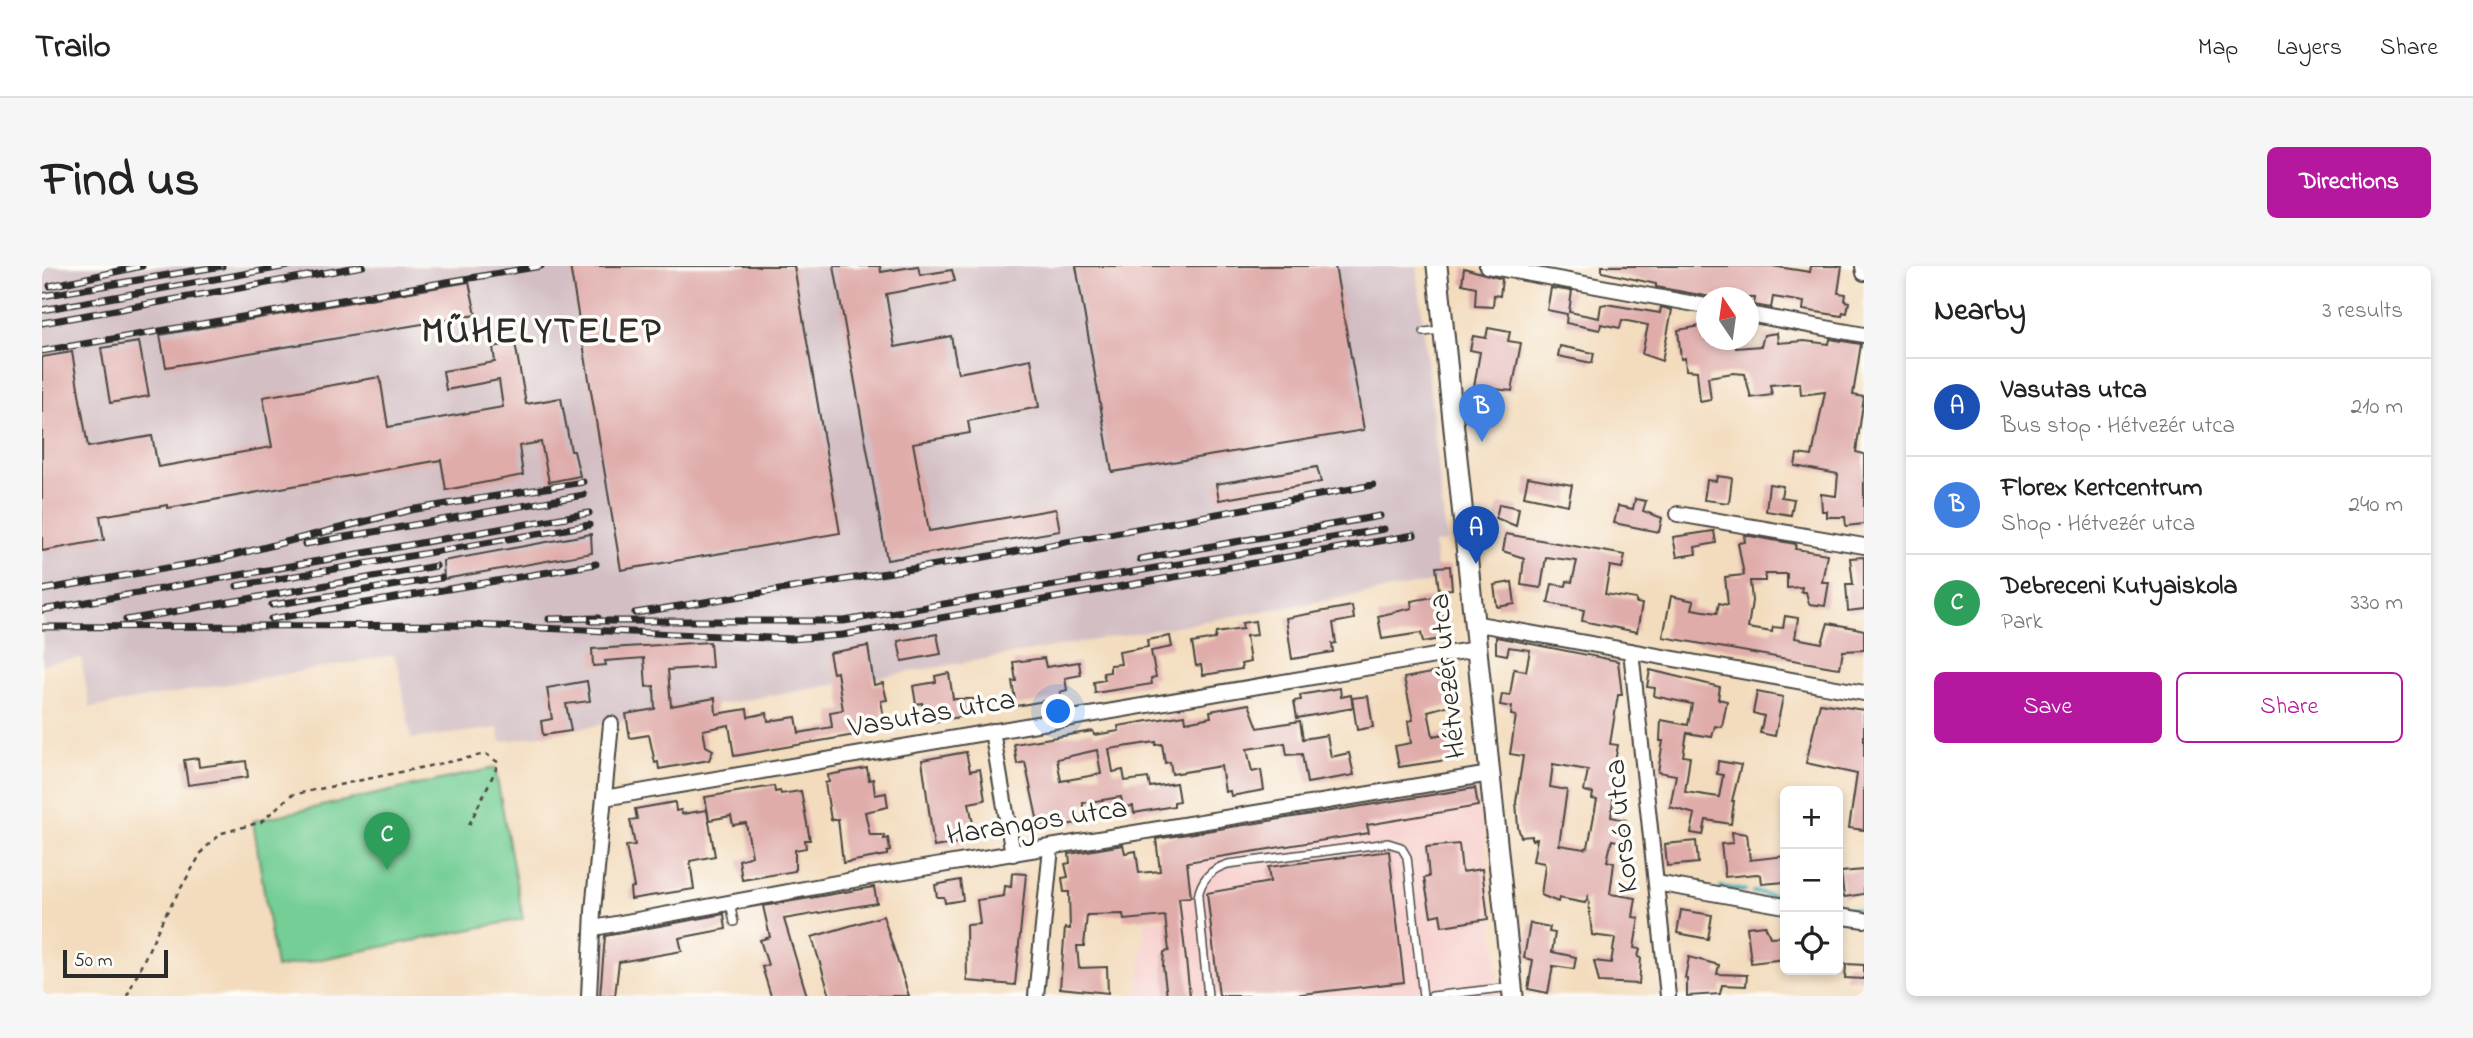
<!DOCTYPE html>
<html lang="en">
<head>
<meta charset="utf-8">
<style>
  body { margin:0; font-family:"Indie Flower",sans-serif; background:#f6f6f6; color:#222 }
  .controls { position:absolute; right:21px; bottom:21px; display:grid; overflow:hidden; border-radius:10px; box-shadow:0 4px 10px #0003 }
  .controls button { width:63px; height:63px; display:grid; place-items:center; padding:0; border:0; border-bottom:2px solid #e0e0e0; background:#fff; color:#222; font:35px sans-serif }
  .compass { position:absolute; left:1654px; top:21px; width:63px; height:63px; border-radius:50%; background:#fff; box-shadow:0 4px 10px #0003; rotate:347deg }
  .scale { position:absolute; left:21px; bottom:18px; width:105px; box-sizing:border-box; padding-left:7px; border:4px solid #2b2b2b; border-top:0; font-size:19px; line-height:24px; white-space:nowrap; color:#2b2b2b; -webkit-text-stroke:5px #fdfcf7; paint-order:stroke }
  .you { position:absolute; left:1017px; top:446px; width:24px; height:24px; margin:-18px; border:5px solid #fff; border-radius:50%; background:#1a73e8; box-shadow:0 0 0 10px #1a73e833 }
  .badge { display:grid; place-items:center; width:46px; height:46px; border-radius:50%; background:#b5179e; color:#fff; font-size:23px; font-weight:700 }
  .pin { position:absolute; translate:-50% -58px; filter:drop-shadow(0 2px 4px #0008) }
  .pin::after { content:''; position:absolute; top:37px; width:24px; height:21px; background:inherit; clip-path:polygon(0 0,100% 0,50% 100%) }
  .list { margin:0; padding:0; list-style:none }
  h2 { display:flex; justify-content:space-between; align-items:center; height:91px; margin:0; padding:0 28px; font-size:30px }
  h2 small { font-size:23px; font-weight:400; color:#767676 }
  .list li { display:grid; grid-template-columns:46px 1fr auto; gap:21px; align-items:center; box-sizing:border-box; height:98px; padding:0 28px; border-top:2px solid #e0e0e0 }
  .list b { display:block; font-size:26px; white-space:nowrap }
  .list p { margin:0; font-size:23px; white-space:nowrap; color:#767676 }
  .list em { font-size:23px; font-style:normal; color:#767676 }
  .actions { display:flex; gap:14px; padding:21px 28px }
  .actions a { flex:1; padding:16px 0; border:2px solid #b5179e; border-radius:10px; text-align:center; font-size:24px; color:#b5179e }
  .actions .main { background:#b5179e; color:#fff }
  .icon { flex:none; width:38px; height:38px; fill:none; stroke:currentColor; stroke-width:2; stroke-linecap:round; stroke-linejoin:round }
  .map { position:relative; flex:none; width:1822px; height:730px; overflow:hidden; border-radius:10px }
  header { display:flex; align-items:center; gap:42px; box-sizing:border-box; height:98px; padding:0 35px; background:#fff; border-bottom:2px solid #e0e0e0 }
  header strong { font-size:33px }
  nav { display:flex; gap:38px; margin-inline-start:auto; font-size:24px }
  .intro { display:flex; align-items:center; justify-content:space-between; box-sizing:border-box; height:168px; padding:0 42px }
  h1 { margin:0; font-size:49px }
  .button { padding:18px 32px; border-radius:10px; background:#b5179e; color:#fff; font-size:24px; font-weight:700 }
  main { display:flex; gap:42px; padding:0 42px }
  aside { flex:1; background:#fff; border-radius:10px; box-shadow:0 4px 10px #0003 }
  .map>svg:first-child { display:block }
  .built { fill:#f7d0cd }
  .industrial { fill:#d2bec3 }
  .green { fill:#74ce95; stroke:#507c60; stroke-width:2 }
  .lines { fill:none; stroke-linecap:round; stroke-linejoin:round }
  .stream { stroke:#3eaeb9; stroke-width:4.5 }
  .building { fill:#dfacaa; fill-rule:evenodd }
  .lane-casing { stroke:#494641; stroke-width:10 }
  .street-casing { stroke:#494641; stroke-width:18 }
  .secondary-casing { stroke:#494641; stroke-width:23 }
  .path { stroke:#494641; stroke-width:2.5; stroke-dasharray:5 5; stroke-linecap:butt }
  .lane { stroke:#fff; stroke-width:7 }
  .street { stroke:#fff; stroke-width:14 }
  .secondary { stroke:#fff; stroke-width:19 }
  .rail-casing { stroke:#2b2b2b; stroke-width:7 }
  .rail { stroke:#fdfcf7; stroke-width:4.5; stroke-dasharray:13; stroke-linecap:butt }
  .labels { text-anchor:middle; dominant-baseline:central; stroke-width:7; stroke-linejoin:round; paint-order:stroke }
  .street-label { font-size:30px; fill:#2b2b2b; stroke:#fdfcf7 }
  .district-label { font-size:37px; font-weight:bold; letter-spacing:2px; fill:#2b2b2b; stroke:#fdfcf7 }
</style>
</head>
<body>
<header>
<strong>Trailo</strong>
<nav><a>Map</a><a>Layers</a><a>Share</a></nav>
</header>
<div class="intro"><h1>Find us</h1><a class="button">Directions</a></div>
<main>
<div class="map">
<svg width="1822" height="730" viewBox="0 0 1822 730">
  <rect width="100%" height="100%" fill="#fdfcf7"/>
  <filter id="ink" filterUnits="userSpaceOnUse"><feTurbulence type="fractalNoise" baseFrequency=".0143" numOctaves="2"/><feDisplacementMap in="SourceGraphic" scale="14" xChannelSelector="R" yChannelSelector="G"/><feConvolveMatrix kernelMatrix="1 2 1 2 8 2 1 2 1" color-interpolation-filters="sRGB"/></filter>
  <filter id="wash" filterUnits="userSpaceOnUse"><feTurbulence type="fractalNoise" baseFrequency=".00686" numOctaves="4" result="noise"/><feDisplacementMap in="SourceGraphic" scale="28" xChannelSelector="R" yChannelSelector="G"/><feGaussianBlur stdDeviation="1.57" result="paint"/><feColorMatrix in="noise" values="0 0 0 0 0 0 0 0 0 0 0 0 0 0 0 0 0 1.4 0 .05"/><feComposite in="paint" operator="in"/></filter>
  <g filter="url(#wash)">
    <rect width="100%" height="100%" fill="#f3dcbd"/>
    <path class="built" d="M1437 521 1457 713 1450 718 1455 730H1096L1103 654 1124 653 1114 573Z"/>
    <path class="industrial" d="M0 0H1375L1404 276 1392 278 1396 315 459 476 456 462 369 473 357 403 352 389 48 442 39 392 0 398Z"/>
    <path class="green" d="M453 502 481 653 234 702 211 555Z"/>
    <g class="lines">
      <g class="stream">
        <path d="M1627 612 1659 617"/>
        <path d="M1679 621 1703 625"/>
        <path d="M1711 626 1719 627"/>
        <path d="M1722 628 1743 632"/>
        <path d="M1796 641 1815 644"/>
      </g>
    </g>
    <g id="blocks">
      <g class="building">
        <path d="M528 0H752L798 267 579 304Z"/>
        <path d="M792 0H838L839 6 876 0 878 9 910 4 913 15 844 28 853 81 909 70 916 107 989 93 997 141 926 155 928 167 871 177 887 265 1014 243 1018 265 845 294Z"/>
        <path d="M1034 0H1293L1322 164 1070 206Z"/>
        <path d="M1560 0H1730L1768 6 1769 0H1800L1796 27 1804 28 1803 35 1807 36 1805 47 1801 46 1800 50 1761 44 1762 36 1731 31 1729 42 1712 39 1713 32 1664 30 1614 21V18L1560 6Z"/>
        <path d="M1422 2 1460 13 1458 30 1452 29 1451 41 1433 40 1434 21 1420 18Z"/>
        <path d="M427 16 434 49 124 101 118 69Z"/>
        <path d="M1509 22 1530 25 1527 46 1557 52 1559 39 1564 38 1618 47 1619 41 1630 44 1620 95 1600 88 1606 59 1580 54 1578 62 1559 58 1558 64 1524 57 1525 48 1505 44Z"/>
        <path d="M1664 59V74H1693L1694 82 1719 80 1722 69 1735 67 1736 77 1762 75 1787 78 1788 73 1819 78 1811 129 1822 131 1814 186 1822 188V258L1804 260 1803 251H1785V245H1780L1779 228 1794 230 1796 208 1753 200 1755 188 1770 190 1783 126 1759 129 1758 117H1753L1728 119 1730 129 1709 132 1703 108 1691 107 1666 111 1669 134 1658 136 1655 105 1644 104 1643 92 1639 93 1636 64Z"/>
        <path d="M1446 62 1468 66 1466 75 1479 77 1470 125 1453 123 1452 130 1431 127 1438 86 1428 84 1431 70 1444 72Z"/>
        <path d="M97 76 107 130 68 137 59 82Z"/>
        <path d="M473 77 484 138 519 132 529 185H532L538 210 507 216 499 176 477 180 481 209 404 224 399 194 126 242V239L58 250 62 274 0 285V91L30 86 46 181 110 170 116 201 230 181 221 131 338 111 346 161 461 141 457 114 404 124 401 105 453 96 451 81Z"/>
        <path d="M1518 80 1552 87 1550 97 1516 90Z"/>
        <path d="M1275 201 1279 216 1177 234 1174 218Z"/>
        <path d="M1675 210 1690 212 1687 237 1662 234 1665 214 1674 215Z"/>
        <path d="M1486 211 1530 219 1526 239 1482 230Z"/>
        <path d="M1727 218 1741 220 1739 231 1752 233 1749 249 1724 245Z"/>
        <path d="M1593 233 1604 235 1601 245 1620 252 1617 266 1572 257 1576 240 1591 243Z"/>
        <path d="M1457 238 1477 242 1474 260 1454 252Z"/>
        <path d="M1672 265 1674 277 1653 281 1654 288 1635 291 1631 271Z"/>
        <path d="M549 268 550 287 402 313 401 295Z"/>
        <path d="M1464 268 1583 289 1580 302 1568 300 1563 328 1594 333V337L1600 338 1595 366 1540 355 1542 344 1506 337 1510 318 1524 320 1525 315 1530 316 1535 295 1504 291 1499 322 1479 319 1482 292 1461 285Z"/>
        <path d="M1702 269 1754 278 1753 283 1785 288 1780 316H1787L1783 340 1767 338 1764 326H1759L1760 321 1745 322V308H1723V315H1708L1710 335 1706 362 1730 366 1731 361 1741 362 1743 350 1756 352 1753 372 1780 377 1786 357 1813 362 1822 364V384L1801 385 1798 402 1790 401 1621 371 1629 330 1652 335 1650 343 1675 347 1677 337 1686 339 1683 311 1702 309 1696 277 1703 276Z"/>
        <path d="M1822 291V343L1806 345 1804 318H1811L1808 292Z"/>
        <path d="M1408 300 1410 323 1397 324 1394 301Z"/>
        <path d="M1470 316 1473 338 1455 341 1452 319Z"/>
        <path d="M1397 330 1404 372 1381 376 1379 367 1340 373 1336 350 1370 342 1369 335Z"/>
        <path d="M1310 340 1312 353 1291 357 1294 377 1290 378 1291 386 1250 393 1244 352Z"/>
        <path d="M1213 355 1215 369 1204 370 1208 396 1199 398 1200 403 1161 409 1159 399 1154 400 1150 377 1173 373 1174 367 1201 363 1200 357Z"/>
        <path d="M895 368 899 388 860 395 856 375Z"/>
        <path d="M1128 370 1130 381 1109 385 1114 411 1109 412 1110 418 1053 427 1052 416 1063 414 1061 407 1068 406V399L1079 398 1077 386 1106 381 1105 374Z"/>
        <path d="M1454 371 1576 395 1580 429H1576L1568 478 1576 479 1570 512 1580 513 1578 528 1572 527 1569 551 1584 554 1580 576 1570 574 1565 595 1572 597 1568 628 1594 632 1591 651 1597 652 1592 682 1598 683 1596 691 1599 692 1597 718 1557 716 1552 695 1569 697 1573 672 1550 669 1546 631 1543 637 1517 632 1516 636 1499 629 1503 600 1502 597 1491 595 1495 573 1490 574V570L1479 571 1476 561 1474 536 1481 490 1468 488 1474 450 1469 449 1470 441 1458 439 1460 428 1468 429 1472 403 1484 405 1488 384 1467 381 1465 389 1454 387ZM1511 498 1546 504 1542 525 1551 527 1550 533 1555 534 1546 581 1542 583 1517 579 1525 524 1508 521Z"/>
        <path d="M668 376 670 401 626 404 629 440 673 432 674 448 705 443 706 451 725 447 726 455 754 451 757 467 790 461 788 446 801 444 795 406 791 407 787 387 826 380 832 419 841 417 842 422 845 434 839 435 843 458 835 459 836 465 692 490 687 459 661 464 664 480 671 484 667 494 617 503 616 496 613 497 607 469 588 472 584 448 613 443 612 420 604 421 602 392 563 395 564 399 551 400 550 383Z"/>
        <path d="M1002 392 1004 401 1037 396 1039 409 1023 412 1025 424 1018 426 1019 432 974 440 970 415H974L971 396Z"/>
        <path d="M1406 404 1412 438 1386 445 1391 470 1417 465 1421 487 1418 492 1357 501 1353 480 1369 477 1366 455 1371 454 1362 412Z"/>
        <path d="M1608 404 1678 421 1676 433 1685 435 1680 461 1673 460 1670 471 1645 467 1641 490 1648 491 1643 526 1677 531 1681 509 1675 508 1676 495 1699 499 1690 535H1692L1689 558 1664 554 1661 569 1649 567 1653 548 1628 541 1634 509 1616 506 1621 475H1618L1619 454 1646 459 1650 438 1612 430 1613 422 1605 421Z"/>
        <path d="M907 407 911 433H931L934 448 890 456 888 447 882 448 880 437 874 438 871 420 894 416 893 410Z"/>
        <path d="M545 415 548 435 524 438 529 465 501 469 499 455 510 453 505 422Z"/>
        <path d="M1298 422 1299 431 1309 429 1311 442 1255 452 1252 435 1259 434 1258 429Z"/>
        <path d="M1715 426 1741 431 1733 470 1718 467 1722 450 1711 447Z"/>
        <path d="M1326 430 1331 461 1315 464 1310 432Z"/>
        <path d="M1778 437 1822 444V564L1807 562 1815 508 1764 497Z"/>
        <path d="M1207 438 1216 462 1258 455 1261 473 1285 469 1289 491 1307 487 1312 509 1265 517 1260 488 1245 489 1243 477 1205 483 1210 506 1219 504 1222 524 1189 530 1188 525 1183 526 1179 500 1130 508 1128 496 1123 497 1120 478 1114 479V476L1067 483 1071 506 1081 504 1083 515 1106 512 1108 521 1134 517 1137 535 1132 536V540L1092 547 1091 540 1081 541 1079 531 1041 537V556L1001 563 999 552H995L983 496 975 498 972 478 1051 465 1052 469 1077 465 1076 460 1143 449 1144 456 1169 451 1168 445ZM1055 484 1059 508 1019 515 1015 493Z"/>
        <path d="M924 486 928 505 938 503 943 534 927 537 934 574 892 581 880 494Z"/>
        <path d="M156 492 157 501 204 495 206 511 146 519 142 494Z"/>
        <path d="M825 502 827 514 831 513 833 529 844 527 846 541 823 546 828 569H842V573L846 572 848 585 845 586V589L801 597 796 553 789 554 783 517 787 516 786 509Z"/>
        <path d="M732 520 733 526 738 525 739 528 759 525 768 574H763L764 582 753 584V605L700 614 697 594 710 590 704 557 691 559 689 550 667 554 663 531Z"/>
        <path d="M1433 522 1436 540 1325 559 1327 567 1145 596 1149 631 1137 632 1148 730H1125L1121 700 1122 686 1127 685 1123 650 1082 654 1081 648 1045 649 1042 680H1035L1037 702 1065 701 1066 727 1018 722 1023 662 1028 663 1027 626H1022L1020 612 1026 611 1023 598 1028 597 1027 588 1081 579 1083 587 1094 585 1097 607 1118 605 1114 573Z"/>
        <path d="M633 536 634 545 639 544 640 548 665 544 673 590 648 595 652 623 589 633 588 622 592 621 584 580 593 579 588 554 595 553 593 543Z"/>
        <path d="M1690 566 1705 568 1708 594 1743 590V616L1720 618 1719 609 1715 608 1683 611 1679 578 1691 577Z"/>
        <path d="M1654 575 1656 597 1625 600 1623 578Z"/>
        <path d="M1417 578 1420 606 1440 603 1446 653 1400 660 1398 648 1389 650 1382 612 1387 611 1384 581Z"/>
        <path d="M1347 585 1362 716 1243 730H1177L1165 627 1228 616 1226 601Z"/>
        <path d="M1822 604V628L1802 631 1799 606Z"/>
        <path d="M970 607 984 608 973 719 925 715 924 659 938 658 935 634 962 630 963 620 969 621Z"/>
        <path d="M918 614 921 634 903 637 902 631H895L893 619Z"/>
        <path d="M832 621 835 637 742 653 765 730H729L720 701 726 699 718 674 728 671 721 640Z"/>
        <path d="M1639 644 1670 649 1666 673 1635 667Z"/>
        <path d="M682 648 684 663 637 672 640 685 577 696 573 730H558L563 670Z"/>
        <path d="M841 650 867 730H788L770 671Z"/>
        <path d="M1488 657 1508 661 1507 666 1513 667 1510 686 1534 691 1532 703 1511 700 1506 727 1486 723 1491 694 1482 692Z"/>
        <path d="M1723 659 1728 671 1743 670V693L1709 697 1705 661Z"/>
        <path d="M1647 691 1677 699 1675 708 1705 709 1704 720 1680 719 1678 728 1645 730V713L1643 712Z"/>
        <path d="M1804 698 1822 699V713L1803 712Z"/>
      </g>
    </g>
  </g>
  <g filter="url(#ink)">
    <use href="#blocks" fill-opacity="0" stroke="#494641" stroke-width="2"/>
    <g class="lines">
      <defs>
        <g id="lane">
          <path d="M1382 66 1398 64"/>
          <path d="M688 637 692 656"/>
          <path d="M1166 730 1156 631C1159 613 1169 603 1186 598L1346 577 1359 581 1365 591 1381 730"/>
          <path d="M1390 730 1469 721"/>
        </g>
        <g id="street">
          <path d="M1445 0 1664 40"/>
          <path d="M1821 0 1822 7"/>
          <path d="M1706 48 1822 69"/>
          <path d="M1636 248 1822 280"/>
          <path d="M1431 357 1822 427"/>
          <path d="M1589 385 1626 730"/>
          <path d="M950 465 971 588"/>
          <path d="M562 532 1434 383"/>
          <path d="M1614 617 1743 640"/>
          <path d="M1796 650 1822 654"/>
          <path d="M552 662 827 611 1448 508"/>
          <path d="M547 730 551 645 569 458"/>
          <path d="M994 730 1009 582"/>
        </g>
        <path id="secondary" d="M1395 0 1471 730"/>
      </defs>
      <use href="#lane" class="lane-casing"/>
      <use href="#street" class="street-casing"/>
      <use href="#secondary" class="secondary-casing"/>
      <path class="path" d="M85 730 121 653 161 584 180 567 219 556 249 529 444 488 457 497 425 563"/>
      <use href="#lane" class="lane"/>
      <use href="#street" class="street"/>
      <use href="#secondary" class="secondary"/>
      <defs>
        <g id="rail">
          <path d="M8 20 100 0"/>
          <path d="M0 30 180 0"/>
          <path d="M0 44 246 0"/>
          <path d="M0 57 321 0"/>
          <path d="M0 85 499 0"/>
          <path d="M263 278 542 229"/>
          <path d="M1098 293 1338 250"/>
          <path d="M195 320 547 259"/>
          <path d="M0 324 177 293 368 244 541 216"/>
          <path d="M230 339 399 312"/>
          <path d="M0 344 547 247"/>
          <path d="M593 347 932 293 1331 219"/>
          <path d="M229 353 554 298"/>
          <path d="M507 353 556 352"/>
          <path d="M84 354 394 300"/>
          <path d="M549 355H802L1342 263"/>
          <path d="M0 361 431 359 749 373 801 369 1372 269"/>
        </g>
      </defs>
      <use href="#rail" class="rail-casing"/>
      <use href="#rail" class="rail"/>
    </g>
  </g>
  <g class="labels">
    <g class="street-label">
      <text transform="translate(1407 410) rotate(-96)">Hétvezér utca</text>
      <text transform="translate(890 449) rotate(-10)">Vasutas utca</text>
      <text transform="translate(995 557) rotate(-9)">Harangos utca</text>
      <text transform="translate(1581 560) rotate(-96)">Korsó utca</text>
    </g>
    <g class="district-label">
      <text x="500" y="67">MŰHELYTELEP</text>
    </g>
  </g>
</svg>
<div class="controls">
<button>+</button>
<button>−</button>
<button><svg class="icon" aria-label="locate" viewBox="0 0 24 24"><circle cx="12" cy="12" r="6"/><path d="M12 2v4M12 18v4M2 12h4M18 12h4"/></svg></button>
</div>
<svg class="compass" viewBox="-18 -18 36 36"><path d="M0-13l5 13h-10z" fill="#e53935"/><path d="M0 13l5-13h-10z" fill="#767676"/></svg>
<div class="scale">50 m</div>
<div class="you"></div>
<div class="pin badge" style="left:1434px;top:298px;background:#1a4fb4">A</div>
<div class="pin badge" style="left:1440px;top:176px;background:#3f7fe0">B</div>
<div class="pin badge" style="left:345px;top:604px;background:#2e9e5b">C</div>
</div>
<aside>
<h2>Nearby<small>3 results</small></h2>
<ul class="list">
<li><span class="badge" style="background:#1a4fb4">A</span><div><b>Vasutas utca</b><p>Bus stop · Hétvezér utca</p></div><em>210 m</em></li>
<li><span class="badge" style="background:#3f7fe0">B</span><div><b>Florex Kertcentrum</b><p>Shop · Hétvezér utca</p></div><em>240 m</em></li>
<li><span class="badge" style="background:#2e9e5b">C</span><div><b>Debreceni Kutyaiskola</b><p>Park</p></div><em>330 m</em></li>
</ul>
<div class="actions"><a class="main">Save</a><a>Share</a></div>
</aside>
</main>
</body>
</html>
